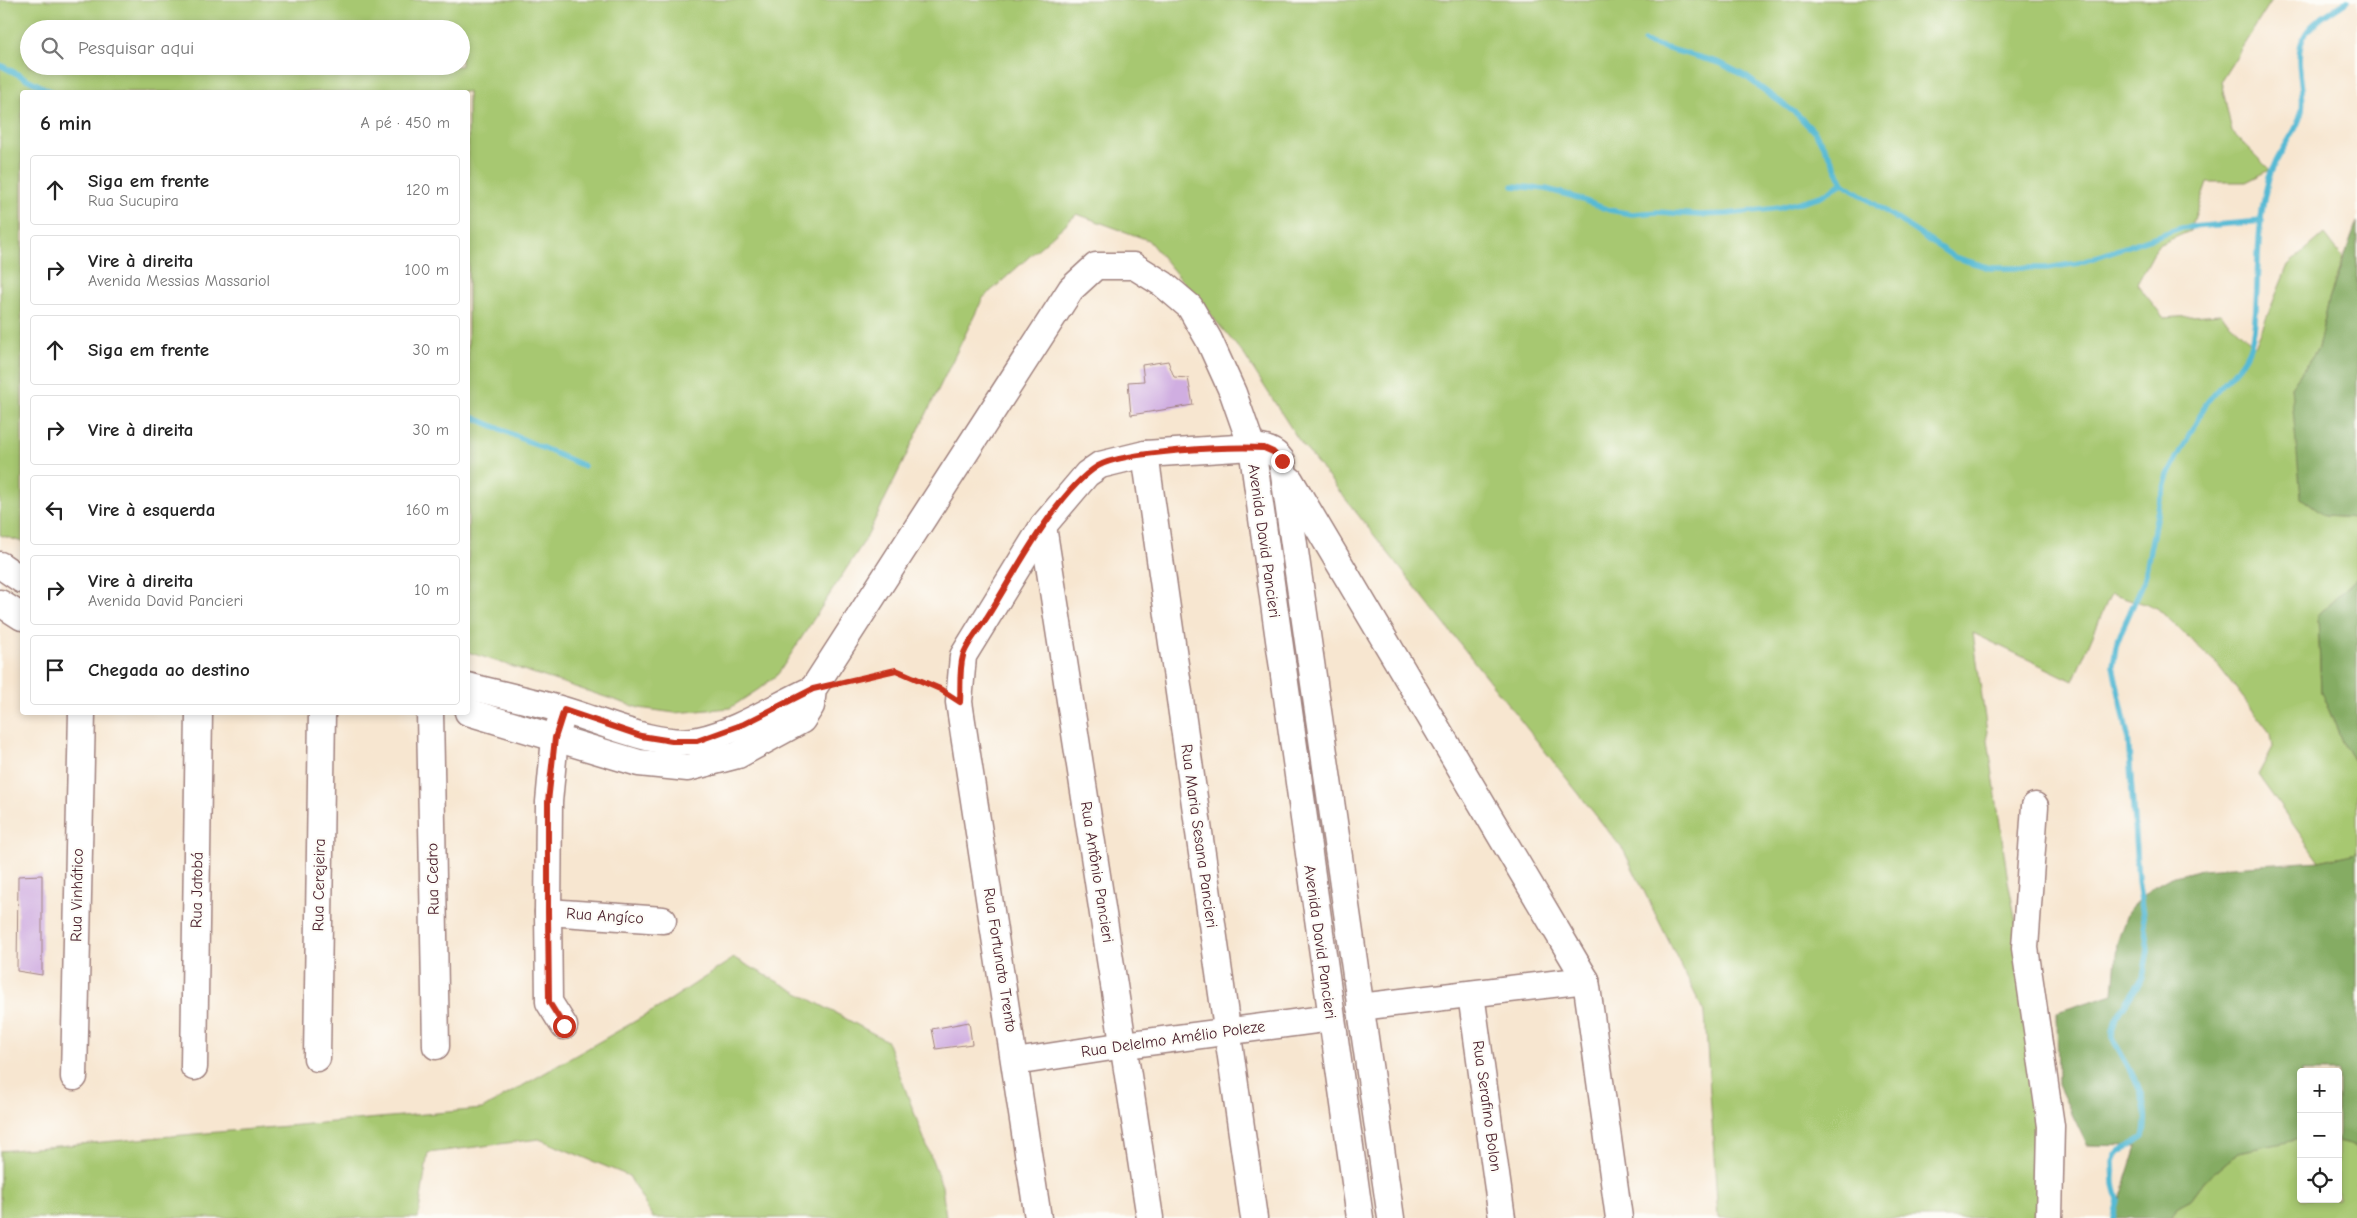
<!DOCTYPE html>
<html lang="pt">
<head>
<meta charset="utf-8">
<style>
  body { margin:0; font-family:"Comic Neue",sans-serif; background:#f2f2f2; color:#222 }
  .controls { position:absolute; right:15px; bottom:15px; display:grid; overflow:hidden; border-radius:5px; box-shadow:0 2px 8px #0003 }
  .controls button { width:45px; height:45px; display:grid; place-items:center; padding:0; border:0; border-bottom:1px solid #e0e0e0; background:#fff; color:#222; font:25px sans-serif }
  .stop { position:absolute; width:15px; height:15px; margin:-11px; border:4px solid #c8321e; border-radius:50%; background:#fff }
  .stop.end { background:#c8321e; border-color:#fff; box-shadow:0 1px 5px #0008 }
  .list { margin:0; padding:0; list-style:none }
  h2 { display:flex; justify-content:space-between; align-items:center; height:65px; margin:0; padding:0 20px; font-size:21px }
  h2 small { font-size:16px; font-weight:400; color:#767676 }
  .list li { display:grid; grid-template-columns:32px 1fr auto; gap:15px; align-items:center; box-sizing:border-box; height:70px; margin:0 10px 10px; padding:0 10px; border:1px solid #e0e0e0; border-radius:5px }
  .list b { display:block; font-size:19px; white-space:nowrap }
  .list p { margin:0; font-size:16px; white-space:nowrap; color:#767676 }
  .list em { font-size:16px; font-style:normal; color:#767676 }
  .icon { flex:none; width:28px; height:28px; fill:none; stroke:currentColor; stroke-width:2; stroke-linecap:round; stroke-linejoin:round }
  .map { position:relative; flex:none; width:2357px; height:1218px; overflow:hidden }
  .search { position:absolute; background:#fff; box-shadow:0 2px 8px #0003; left:20px; top:20px; width:450px; height:55px; display:flex; align-items:center; gap:12px; box-sizing:border-box; padding:0 18px; border-radius:28px; color:#767676; font-size:19px }
  .panel { position:absolute; background:#fff; box-shadow:0 2px 8px #0003; left:20px; top:90px; width:450px; height:625px; border-radius:5px }
  .map>svg:first-child { display:block }
  .green { fill:#a7c871; stroke:#78744e; fill-rule:evenodd }
  .forest { fill:#85ac63; stroke:#686647 }
  .lines { fill:none; stroke-linecap:round; stroke-linejoin:round }
  .stream { stroke:#56bad4; stroke-width:5.5 }
  .building { fill:#d0aee1 }
  .minor-casing { stroke:#a0827e; stroke-width:29 }
  .path { stroke:#a0827e; stroke-width:3; stroke-dasharray:4 4; stroke-linecap:butt }
  .minor { stroke:#fff; stroke-width:26 }
  .route { stroke:#c8321e; stroke-width:6 }
  .labels { text-anchor:middle; dominant-baseline:central; stroke-width:4.5; stroke-linejoin:round; paint-order:stroke }
  .street-label { font-size:16px; fill:#4a1f2b; stroke:#fdfcf7 }
</style>
</head>
<body>
<div class="map">
<svg width="2357" height="1218" viewBox="0 0 2357 1218">
  <rect width="100%" height="100%" fill="#fdfcf7"/>
  <filter id="ink" filterUnits="userSpaceOnUse"><feTurbulence type="fractalNoise" baseFrequency=".02" numOctaves="2"/><feDisplacementMap in="SourceGraphic" scale="10" xChannelSelector="R" yChannelSelector="G"/><feConvolveMatrix kernelMatrix="1 2 1 2 8 2 1 2 1" color-interpolation-filters="sRGB"/></filter>
  <filter id="wash" filterUnits="userSpaceOnUse"><feTurbulence type="fractalNoise" baseFrequency=".0096" numOctaves="4" result="noise"/><feDisplacementMap in="SourceGraphic" scale="20" xChannelSelector="R" yChannelSelector="G"/><feGaussianBlur stdDeviation="1.12" result="paint"/><feColorMatrix in="noise" values="0 0 0 0 0 0 0 0 0 0 0 0 0 0 0 0 0 1.4 0 .05"/><feComposite in="paint" operator="in"/></filter>
  <g filter="url(#wash)">
    <rect width="100%" height="100%" fill="#f7e6d0"/>
    <g class="green">
      <path d="M0 0H2272L2221 81 2232 132 2270 170 2246 182H2207L2190 231 2158 245 2137 284 2164 318 2220 314 2255 346 2288 265 2324 234 2343 258 2329 299 2318 349 2291 387 2325 516 2357 518V578L2318 615 2321 692 2344 745 2357 766V853L2319 861 2258 775 2273 747 2271 734 2217 664 2157 608 2111 593 2073 681 1973 633 2008 881 2046 1074 2043 1218H1718L1705 1014 1624 851 1298 439 1245 356 1148 240 1077 214 983 298 865 540 778 674 759 689 730 708 675 713 639 708 468 652V92H22V542L0 535ZM29 29H461V66H29Z"/>
      <path d="M734 958 887 1041 942 1186 946 1218H653L629 1176 539 1139 428 1153 418 1218H0V1151L482 1109 658 1008Z"/>
      <path d="M2296 1139H2301V1199H2338V1142L2357 1147V1218H2171L2178 1206 2191 1199 2205 1180 2239 1152Z"/>
    </g>
    <g class="forest">
      <path d="M2357 222V518L2325 516 2301 498 2291 387 2318 349 2329 299Z"/>
      <path d="M2357 578V766L2344 745 2321 692 2318 615Z"/>
      <path d="M2357 853V1147L2338 1142V1072H2301V1139L2239 1152 2205 1180 2191 1199 2178 1206 2171 1218H2114L2137 1146 2087 1145 2058 1085 2057 1012 2113 994 2117 943 2128 911 2153 887 2171 877 2202 869 2319 861Z"/>
    </g>
    <g class="lines">
      <g class="stream">
        <path d="M1644 42 1720 63 1745 76 1798 115 1816 134 1830 156 1843 183 1954 257 1990 268H2047L2079 263 2180 228 2262 221"/>
        <path d="M0 65 52 92"/>
        <path d="M1513 186 1546 189 1572 196 1609 210 1632 214 1658 212 1699 215 1727 214 1779 208 1821 196 1843 183"/>
        <path d="M468 415 584 466"/>
        <path d="M2114 1218 2118 1200 2114 1184 2113 1162 2116 1155 2143 1136C2153 1102 2129 1069 2114 1041L2112 1032 2115 1020 2143 977 2148 950 2138 880 2128 736 2113 666 2116 646 2122 630 2144 581 2159 504 2168 475 2206 404C2219 384 2242 370 2250 347 2256 329 2256 306 2257 287 2258 251 2259 213 2269 178 2276 153 2297 135 2302 110 2304 97 2301 84 2300 72 2294 29 2316 22 2348 0"/>
      </g>
    </g>
    <g id="blocks">
      <g class="building">
        <path d="M1168 361 1174 377 1188 378 1193 405 1131 415 1128 382 1144 381 1142 365Z"/>
        <path d="M42 875V975L17 971 18 876Z"/>
        <path d="M969 1022 972 1044 936 1049 932 1029Z"/>
      </g>
    </g>
  </g>
  <g filter="url(#ink)">
    <use href="#blocks" fill-opacity="0" stroke="#a0827e" stroke-width="1"/>
    <g class="lines">
      <defs>
        <g id="minor">
          <path d="M1145 454 1254 1218"/>
          <path d="M1290 480 1586 980 1619 1218"/>
          <path d="M1043 526 1150 1218"/>
          <path d="M0 565 22 580"/>
          <path d="M0 603 22 617"/>
          <path d="M468 686C499 694 531 701 563 710 601 721 660 749 699 740 740 731 775 706 813 689"/>
          <path d="M430 712 436 1046"/>
          <path d="M468 712 639 763 688 768 738 755 802 720 811 706 813 689 1071 289 1096 266H1134L1163 284 1190 307 1209 340 1233 393 1252 447 1145 454 1100 465 1087 474 1043 526 963 656 959 702 1038 1218"/>
          <path d="M560 723 555 738 549 802 548 912 549 1002 564 1026"/>
          <path d="M2035 806 2025 948 2051 1126 2049 1218"/>
          <path d="M548 912 663 920"/>
          <path d="M1471 994 1502 1218"/>
          <path d="M1360 1007 1586 980"/>
          <path d="M317 1058 322 712"/>
          <path d="M1015 1062 1125 1045 1331 1018"/>
          <path d="M194 1067 199 712"/>
          <path d="M74 1077 82 712"/>
          <path d="M1360 1218 1252 447C1265 448 1274 450 1282 461L1391 1218"/>
        </g>
      </defs>
      <use href="#minor" class="minor-casing"/>
      <path class="path" d="M844 682 896 670 938 688"/>
      <use href="#minor" class="minor"/>
    </g>
  </g>
  <g class="lines" filter="url(#ink)">
    <path class="route" d="M564 1026 549 1002 548 912V802L555 738 564 710 641 736 672 741H697L744 724 813 689 896 670 940 689 960 702C961 688 959 670 963 656 966 644 982 626 989 614 1014 574 1058 490 1098 466 1124 451 1231 446 1264 448L1273 452 1282 461"/>
  </g>
  <g class="labels">
    <g class="street-label">
      <text transform="translate(1264 541) rotate(82)">Avenida David Pancieri</text>
      <text transform="translate(1199 836) rotate(82)">Rua Maria Sesana Pancieri</text>
      <text transform="translate(1097 872) rotate(81)">Rua Antônio Pancieri</text>
      <text transform="translate(433 879) rotate(-91)">Rua Cedro</text>
      <text transform="translate(319 885) rotate(-89)">Rua Cerejeira</text>
      <text transform="translate(197 890) rotate(-89)">Rua Jatobá</text>
      <text transform="translate(77 895) rotate(-89)">Rua Vinhático</text>
      <text transform="translate(605 916) rotate(4)">Rua Angíco</text>
      <text transform="translate(1320 942) rotate(82)">Avenida David Pancieri</text>
      <text transform="translate(1000 960) rotate(81)">Rua Fortunato Trento</text>
      <text transform="translate(1173 1039) rotate(-8)">Rua Delelmo Amélio Poleze</text>
      <text transform="translate(1487 1106) rotate(82)">Rua Serafino Bolon</text>
    </g>
  </g>
</svg>
<div class="controls">
<button>+</button>
<button>−</button>
<button><svg class="icon" aria-label="locate" viewBox="0 0 24 24"><circle cx="12" cy="12" r="6"/><path d="M12 2v4M12 18v4M2 12h4M18 12h4"/></svg></button>
</div>
<div class="stop" style="left:564px;top:1026px"></div>
<div class="stop end" style="left:1282px;top:461px"></div>
<div class="search"><svg class="icon" aria-label="search" viewBox="0 0 24 24"><circle cx="10" cy="10" r="6"/><path d="M15 15l6 6"/></svg>Pesquisar aqui</div>
<section class="panel">
<h2>6 min<small>A pé · 450 m</small></h2>
<ul class="list">
<li><svg class="icon" aria-label="ahead" viewBox="0 0 24 24"><path d="M12 20V5M6 11l6-6 6 6"/></svg><div><b>Siga em frente</b><p>Rua Sucupira</p></div><em>120 m</em></li>
<li><svg class="icon" aria-label="right" viewBox="0 0 24 24"><path d="M7 20v-9h11M14 6l5 5-5 5"/></svg><div><b>Vire à direita</b><p>Avenida Messias Massariol</p></div><em>100 m</em></li>
<li><svg class="icon" aria-label="ahead" viewBox="0 0 24 24"><path d="M12 20V5M6 11l6-6 6 6"/></svg><div><b>Siga em frente</b></div><em>30 m</em></li>
<li><svg class="icon" aria-label="right" viewBox="0 0 24 24"><path d="M7 20v-9h11M14 6l5 5-5 5"/></svg><div><b>Vire à direita</b></div><em>30 m</em></li>
<li><svg class="icon" aria-label="left" viewBox="0 0 24 24"><path d="M17 20v-9H6M10 6l-5 5 5 5"/></svg><div><b>Vire à esquerda</b></div><em>160 m</em></li>
<li><svg class="icon" aria-label="right" viewBox="0 0 24 24"><path d="M7 20v-9h11M14 6l5 5-5 5"/></svg><div><b>Vire à direita</b><p>Avenida David Pancieri</p></div><em>10 m</em></li>
<li><svg class="icon" aria-label="arrive" viewBox="0 0 24 24"><path d="M6 21V4h12l-3 4 3 4H6"/></svg><div><b>Chegada ao destino</b></div></li>
</ul>
</section>
</div>
</body>
</html>
